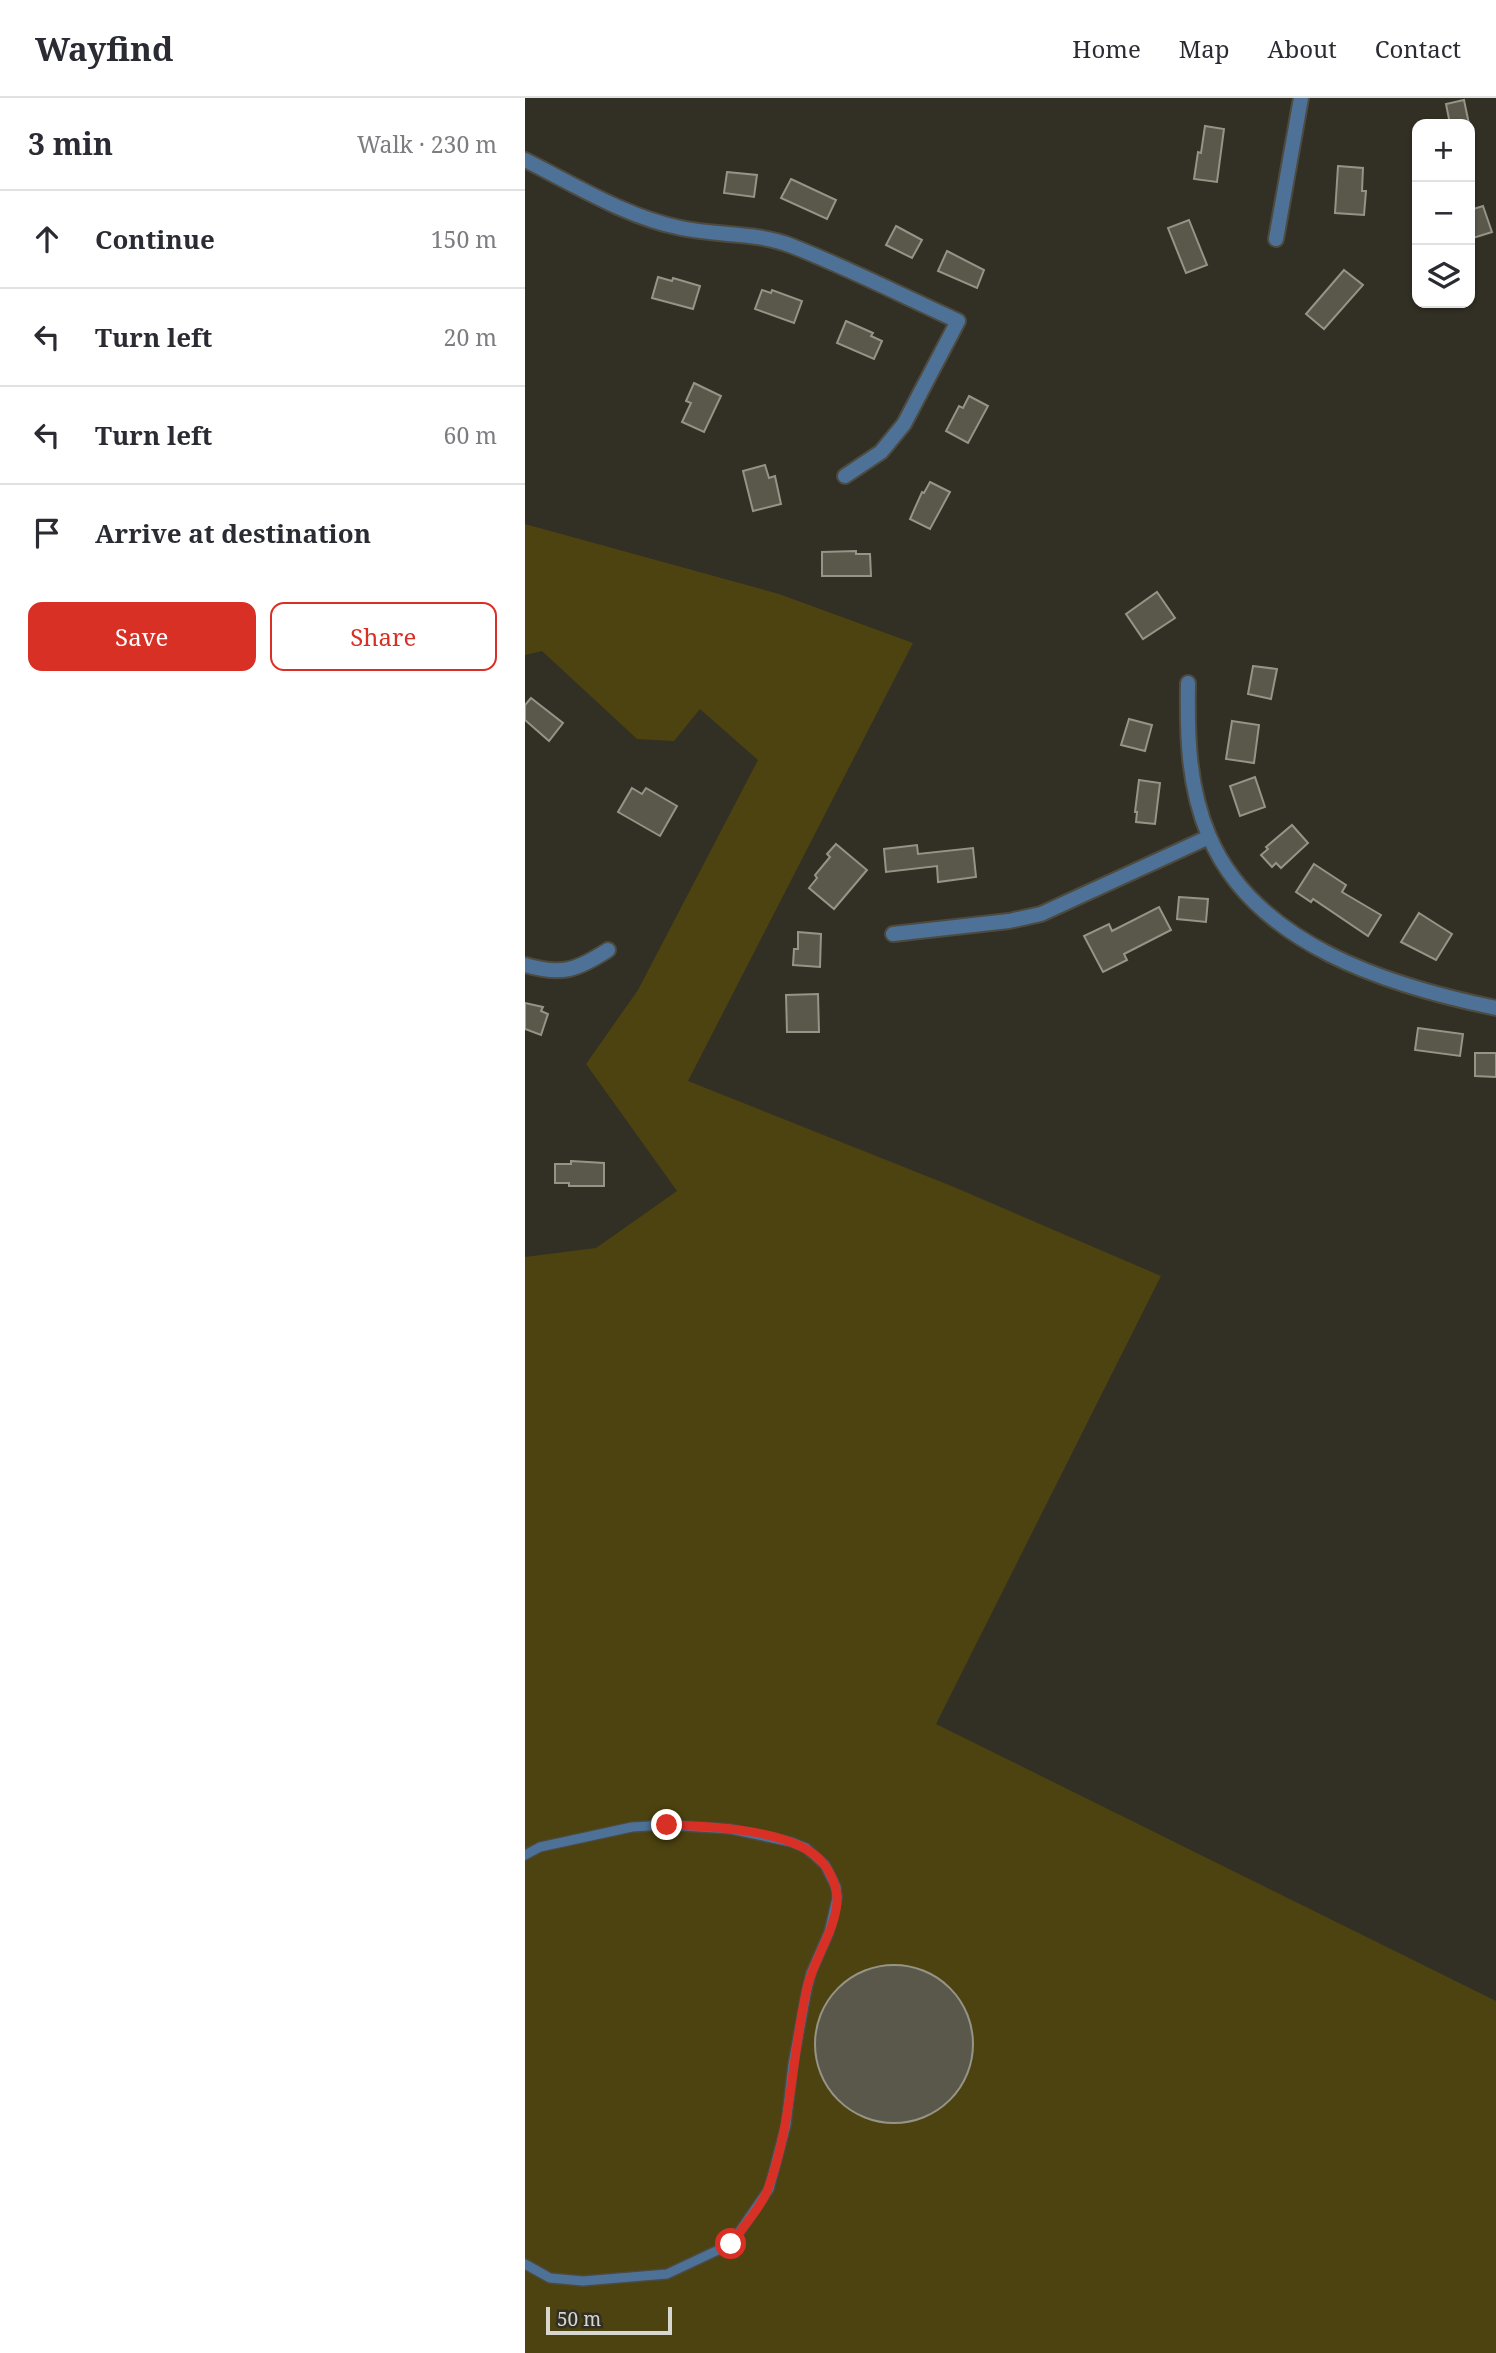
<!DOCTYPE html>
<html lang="en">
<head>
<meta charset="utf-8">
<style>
  body { margin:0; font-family:"Noto Serif",serif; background:#f2f2f3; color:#2b2b33 }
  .controls { position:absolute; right:21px; top:21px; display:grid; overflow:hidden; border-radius:14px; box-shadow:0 2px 5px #0004 }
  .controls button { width:63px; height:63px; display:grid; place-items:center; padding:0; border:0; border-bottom:2px solid #e1e1e2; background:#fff; color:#2b2b33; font:35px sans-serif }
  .scale { position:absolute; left:21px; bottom:18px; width:126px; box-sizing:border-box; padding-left:7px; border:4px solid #d8d7cf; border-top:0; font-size:19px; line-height:24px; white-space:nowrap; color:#d8d7cf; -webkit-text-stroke:5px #322f24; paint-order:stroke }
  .stop { position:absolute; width:21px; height:21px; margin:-16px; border:5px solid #d93025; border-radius:50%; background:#fff }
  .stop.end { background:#d93025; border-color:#fff; box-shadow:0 2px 7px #0008 }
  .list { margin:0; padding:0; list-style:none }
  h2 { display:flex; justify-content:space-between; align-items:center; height:91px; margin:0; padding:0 28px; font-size:30px }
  h2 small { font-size:23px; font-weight:400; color:#7c7c81 }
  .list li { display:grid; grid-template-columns:46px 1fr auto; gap:21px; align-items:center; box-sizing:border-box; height:98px; padding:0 28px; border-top:2px solid #e1e1e2 }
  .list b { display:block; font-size:26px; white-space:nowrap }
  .list em { font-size:23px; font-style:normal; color:#7c7c81 }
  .actions { display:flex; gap:14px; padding:21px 28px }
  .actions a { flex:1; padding:16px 0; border:2px solid #d93025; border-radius:14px; text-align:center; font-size:24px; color:#d93025 }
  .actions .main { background:#d93025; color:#fff }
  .icon { flex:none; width:38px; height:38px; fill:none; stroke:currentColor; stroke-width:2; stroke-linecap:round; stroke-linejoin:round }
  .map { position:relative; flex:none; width:971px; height:2255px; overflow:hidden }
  header { display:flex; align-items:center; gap:42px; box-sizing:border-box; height:98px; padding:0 35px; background:#fff; border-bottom:2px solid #e1e1e2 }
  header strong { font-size:33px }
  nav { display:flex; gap:38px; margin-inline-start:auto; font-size:24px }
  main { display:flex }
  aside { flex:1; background:#fff }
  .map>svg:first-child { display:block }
  .green { fill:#4d4310 }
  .building { fill:#5a584b; stroke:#969486; stroke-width:2 }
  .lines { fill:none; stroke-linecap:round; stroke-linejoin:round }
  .lane-casing { stroke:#4d4a3f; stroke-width:12 }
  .street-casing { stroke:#4d4a3f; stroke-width:18 }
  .lane { stroke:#4e7297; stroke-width:9 }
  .street { stroke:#4e7297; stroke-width:14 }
  .route { stroke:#d93025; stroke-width:9 }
</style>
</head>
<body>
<header>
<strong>Wayfind</strong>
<nav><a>Home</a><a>Map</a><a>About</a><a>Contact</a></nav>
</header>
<main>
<aside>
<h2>3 min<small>Walk · 230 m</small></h2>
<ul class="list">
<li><svg class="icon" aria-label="ahead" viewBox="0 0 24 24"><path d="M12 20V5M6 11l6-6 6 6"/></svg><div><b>Continue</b></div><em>150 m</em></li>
<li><svg class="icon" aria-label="left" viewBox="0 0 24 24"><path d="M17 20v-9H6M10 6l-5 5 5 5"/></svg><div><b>Turn left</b></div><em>20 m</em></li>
<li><svg class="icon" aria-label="left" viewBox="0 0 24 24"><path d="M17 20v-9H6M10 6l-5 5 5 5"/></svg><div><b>Turn left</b></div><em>60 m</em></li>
<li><svg class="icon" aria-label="arrive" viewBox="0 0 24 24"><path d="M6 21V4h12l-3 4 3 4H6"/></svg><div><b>Arrive at destination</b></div></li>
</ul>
<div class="actions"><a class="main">Save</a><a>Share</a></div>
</aside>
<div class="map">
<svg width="971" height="2255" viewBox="0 0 971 2255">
  <rect width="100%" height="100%" fill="#322f24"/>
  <path class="green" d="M0 426 254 496 388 545 163 983 429 1089 636 1178 411 1626 971 1903V2255H0V1159L71 1150 152 1093 61 966 113 892 233 662 175 611 149 643 112 641 17 553 0 557Z"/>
  <g class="building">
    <path d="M939 2 944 26H925L921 6Z"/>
    <path d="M680 28 699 31 692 84 669 81 673 54 676 55Z"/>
    <path d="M813 68 838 70 837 93H841L839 117 810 115Z"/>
    <path d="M202 74 232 77 229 99 199 95Z"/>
    <path d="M266 81 311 102 302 121 256 100Z"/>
    <path d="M958 108 967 134 945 141V112Z"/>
    <path d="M664 122 682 167 661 175 643 130Z"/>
    <path d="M371 128 397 142 387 160 361 147Z"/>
    <path d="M422 153 459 172 452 190 413 173Z"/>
    <path d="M819 172 838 187 799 231 781 216Z"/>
    <path d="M133 179 147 183 148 180 175 188 168 211 127 200Z"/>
    <path d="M237 192 246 195 247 192 277 203 269 225 230 211Z"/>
    <path d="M321 223 348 235 346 238 357 243 349 261 312 245Z"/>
    <path d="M169 285 196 298 179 334 157 324 166 305 161 303Z"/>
    <path d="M444 298 463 308 443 345 421 333 434 308 438 310Z"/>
    <path d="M240 367 244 380 250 378 256 406 228 413 218 373Z"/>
    <path d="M405 384 425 394 405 431 385 421 397 394 399 395Z"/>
    <path d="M331 453V456H345L346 478H297V454Z"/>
    <path d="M632 494 650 520 618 541 601 516Z"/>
    <path d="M728 568 752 571 746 601 723 596Z"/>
    <path d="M6 600 38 625 24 643 0 622V607Z"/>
    <path d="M604 621 627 627 620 653 596 647Z"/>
    <path d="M707 623 734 627 729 665 701 661Z"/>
    <path d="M730 679 740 709 715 718 705 688Z"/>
    <path d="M614 682 635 685 630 726 611 724 612 714H610Z"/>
    <path d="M107 690 117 696 121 690 152 708 135 738 93 714Z"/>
    <path d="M767 727 783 745 756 770 751 765 747 769 736 757 743 751 741 749Z"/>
    <path d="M311 746 342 772 309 811 284 790 292 780 290 777 305 759 302 756Z"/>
    <path d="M392 747 393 756 448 750 451 779 413 784 412 768 361 774 359 751Z"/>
    <path d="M789 766 821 787 817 794 856 817 843 838 788 801 786 804 771 794Z"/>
    <path d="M654 799 683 801 681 824 652 821Z"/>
    <path d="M634 809 646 832 599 856 602 862 578 874 559 838 584 826 587 833Z"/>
    <path d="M894 815 927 836 911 862 876 844Z"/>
    <path d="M273 834 296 836 295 869 268 867 269 851H273Z"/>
    <path d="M293 896 294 934H262L261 897Z"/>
    <path d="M0 905 18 909 16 913 23 916 16 937 0 931Z"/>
    <path d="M893 930 938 936 935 958 890 952Z"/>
    <path d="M950 955H971V979L950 978Z"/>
    <path d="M46 1063 79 1065V1088H44V1085H30V1066H46Z"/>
    <circle cx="369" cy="1946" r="79"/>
  </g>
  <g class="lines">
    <defs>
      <path id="lane" d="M0 1757 15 1749 107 1729 142 1727 205 1731 266 1744 281 1750 300 1767 311 1789 312 1800 304 1834 286 1875 282 1891 268 1966 261 2027 244 2091 206 2146 142 2176 58 2183 25 2180 0 2166"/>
      <g id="street">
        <path d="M0 62C50 87 101 119 156 130 193 138 232 134 267 148 323 170 378 198 433 223L379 326 356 354 320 378"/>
        <path d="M751 141 776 0"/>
        <path d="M663 585C662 637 663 689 684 738 730 847 865 888 971 910"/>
        <path d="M368 836 484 823 516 816 684 739"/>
        <path d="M0 867C37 878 52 872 83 852"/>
      </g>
    </defs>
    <use href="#lane" class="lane-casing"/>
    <use href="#street" class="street-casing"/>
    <use href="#lane" class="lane"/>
    <use href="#street" class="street"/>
  </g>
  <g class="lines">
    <path class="route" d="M142 1727C183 1728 271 1731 298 1765 307 1776 313 1791 312 1805 309 1835 289 1860 282 1890 267 1955 267 2025 244 2088 238 2107 217 2130 206 2146"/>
  </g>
</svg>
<div class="controls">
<button>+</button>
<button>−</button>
<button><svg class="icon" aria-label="layers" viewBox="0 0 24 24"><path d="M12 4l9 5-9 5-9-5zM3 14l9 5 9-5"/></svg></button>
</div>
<div class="scale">50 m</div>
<div class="stop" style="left:206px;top:2146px"></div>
<div class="stop end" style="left:142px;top:1727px"></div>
</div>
</main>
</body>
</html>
